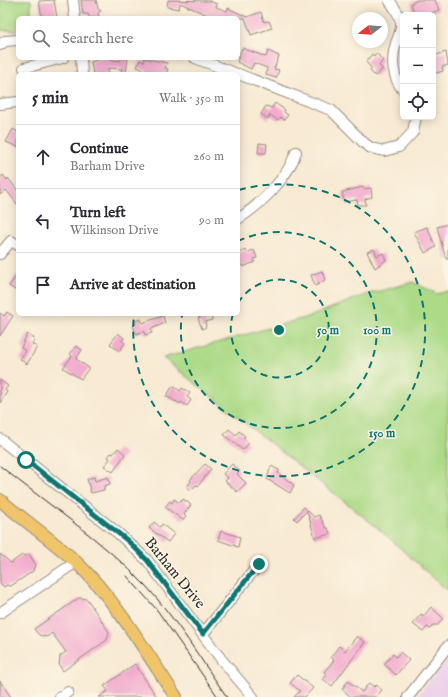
<!DOCTYPE html>
<html lang="en">
<head>
<meta charset="utf-8">
<style>
  body { margin:0; font-family:"IM FELL English",serif; background:#f2f2f3; color:#2b2b33 }
  .controls { position:absolute; right:12px; top:12px; display:grid; overflow:hidden; border-radius:6px; box-shadow:0 2px 10px #0003 }
  .controls button { width:36px; height:36px; display:grid; place-items:center; padding:0; border:0; border-bottom:1px solid #e1e1e2; background:#fff; color:#2b2b33; font:20px sans-serif }
  .compass { position:absolute; left:352px; top:12px; width:36px; height:36px; border-radius:50%; background:#fff; box-shadow:0 2px 10px #0003; rotate:253deg }
  .stop { position:absolute; width:12px; height:12px; margin:-9px; border:3px solid #0f766e; border-radius:50%; background:#fff }
  .stop.end { background:#0f766e; border-color:#fff; box-shadow:0 1px 4px #0008 }
  .list { margin:0; padding:0; list-style:none }
  h2 { display:flex; justify-content:space-between; align-items:center; height:52px; margin:0; padding:0 16px; font-size:17px }
  h2 small { font-size:13px; font-weight:400; color:#7c7c81 }
  .list li { display:grid; grid-template-columns:26px 1fr auto; gap:12px; align-items:center; box-sizing:border-box; height:64px; padding:0 16px; border-top:1px solid #e1e1e2 }
  .list b { display:block; font-size:15px; white-space:nowrap }
  .list p { margin:0; font-size:13px; white-space:nowrap; color:#7c7c81 }
  .list em { font-size:13px; font-style:normal; color:#7c7c81 }
  .icon { flex:none; width:22px; height:22px; fill:none; stroke:currentColor; stroke-width:2; stroke-linecap:round; stroke-linejoin:round }
  .map { position:relative; flex:none; width:448px; height:697px; overflow:hidden }
  .search { position:absolute; background:#fff; box-shadow:0 2px 10px #0003; left:16px; top:16px; width:224px; height:44px; display:flex; align-items:center; gap:10px; box-sizing:border-box; padding:0 14px; border-radius:6px; color:#7c7c81; font-size:15px }
  .panel { position:absolute; background:#fff; box-shadow:0 2px 10px #0003; left:16px; top:72px; width:224px; height:244px; border-radius:6px }
  .map>svg:first-child { display:block }
  .built { fill:#edd1e9 }
  .green { fill:#acda87; stroke:#6c8259 }
  .building { fill:#f2acce }
  .lines { fill:none; stroke-linecap:round; stroke-linejoin:round }
  .minor-casing { stroke:#928a7f; stroke-width:12 }
  .major-casing { stroke:#928a7f; stroke-width:14 }
  .minor { stroke:#fff; stroke-width:10 }
  .major { stroke:#f0c469; stroke-width:12 }
  .tram { stroke:#2b2b2b; stroke-width:1 }
  .route { stroke:#0f766e; stroke-width:5 }
  .ring { fill:none; stroke:#0f766e; stroke-width:2; stroke-dasharray:7 5 }
  .labels { text-anchor:middle; dominant-baseline:central; stroke-width:3; stroke-linejoin:round; paint-order:stroke }
  .street-label { font-size:15px; fill:#2b2b2b; stroke:#fcf5e5 }
  .centre { fill:#0f766e; stroke:#fcf5e5; stroke-width:2 }
  .ring-label { font-size:12px; text-anchor:middle; font-weight:bold; fill:#0f766e; stroke:#fcf5e5; stroke-width:3; stroke-linejoin:round; paint-order:stroke }
</style>
</head>
<body>
<div class="map">
<svg width="448" height="697" viewBox="0 0 448 697">
  <rect width="100%" height="100%" fill="#fcf5e5"/>
  <filter id="ink" filterUnits="userSpaceOnUse"><feTurbulence type="fractalNoise" baseFrequency=".025" numOctaves="2"/><feDisplacementMap in="SourceGraphic" scale="8" xChannelSelector="R" yChannelSelector="G"/><feConvolveMatrix kernelMatrix="1 2 1 2 8 2 1 2 1" color-interpolation-filters="sRGB"/></filter>
  <filter id="wash" filterUnits="userSpaceOnUse"><feTurbulence type="fractalNoise" baseFrequency=".012" numOctaves="4" result="noise"/><feDisplacementMap in="SourceGraphic" scale="16" xChannelSelector="R" yChannelSelector="G"/><feGaussianBlur stdDeviation="0.9" result="paint"/><feColorMatrix in="noise" values="0 0 0 0 0 0 0 0 0 0 0 0 0 0 0 0 0 1.4 0 .05"/><feComposite in="paint" operator="in"/></filter>
  <g filter="url(#wash)">
    <rect width="100%" height="100%" fill="#f8ead3"/>
    <path class="built" d="M448 658V697H417Z"/>
    <g class="green">
      <path d="M0 0H31V18H18V31L0 30Z"/>
      <path d="M413 282 437 294 448 291V591L379 529 163 358 311 316 365 295Z"/>
    </g>
    <g id="blocks">
      <g class="building">
        <path d="M54 0 57 18H42L39 1Z"/>
        <path d="M81 0H96L98 9 101 11 98 13 99 17 90 18 88 14H83Z"/>
        <path d="M168 0 210 1 217 4 216 7 227 11 228 8 247 17 261 12 264 22 269 21 272 28 251 35 245 18H214L180 3 179 9 167 7Z"/>
        <path d="M418 0H435L439 10 426 15H414L411 3Z"/>
        <path d="M242 48 266 57 268 51 279 56 274 69 279 70 276 78 266 75 267 68 254 63 251 69 237 62Z"/>
        <path d="M446 52 448 65 442 67 443 71 433 74V56Z"/>
        <path d="M376 53 383 60 379 66 383 69 375 76 370 71 372 69 366 62 372 54 374 56Z"/>
        <path d="M103 58 120 61V58H128L126 74H121L122 69 108 68 109 74H93L91 62Z"/>
        <path d="M145 58 167 63 165 68 168 69 166 74H154L137 67 140 60 144 62Z"/>
        <path d="M275 103 285 110 284 112 288 115 284 120 281 117 278 120 270 115 268 119 261 114 266 106 272 108Z"/>
        <path d="M13 129 18 132V147L6 142Z"/>
        <path d="M259 143 267 144 266 153H258Z"/>
        <path d="M3 175 7 180 8 178 18 191V205L6 190 0 195V178Z"/>
        <path d="M363 187 364 189 371 188 372 197 365 199 366 205H358L357 200 344 202 342 192Z"/>
        <path d="M448 224V259H446L437 227Z"/>
        <path d="M427 227 436 247 425 253 414 232Z"/>
        <path d="M374 249 377 256 383 253 386 260 375 268 367 252Z"/>
        <path d="M246 250 247 252 254 250 257 258 254 259 255 262 243 267 242 265 238 266V253Z"/>
        <path d="M322 271 325 280 315 286 311 275Z"/>
        <path d="M18 273V292L9 286Z"/>
        <path d="M7 312 13 316 0 336V313L4 316Z"/>
        <path d="M200 314H211L212 320 205 322 206 327 202 329 198 318 201 317Z"/>
        <path d="M163 316 165 323 151 329 152 333 145 335 144 331 136 334 133 325 136 324 135 321 141 319 142 323Z"/>
        <path d="M118 333 124 338 122 341 125 343 119 351 110 344Z"/>
        <path d="M27 334 35 339 32 344 37 347 27 364 20 359 26 351 21 348Z"/>
        <path d="M76 346 82 350 76 359 89 368 81 379 63 368 72 356 70 354Z"/>
        <path d="M0 380 8 386 5 390 7 392 0 403Z"/>
        <path d="M173 386 180 391 182 388 190 393 187 397 191 400 187 406 181 402 180 404 176 401V402L166 396Z"/>
        <path d="M229 429 236 435 239 431 245 436 243 438 249 443 243 450 224 435Z"/>
        <path d="M118 448 125 454 113 472 104 466 110 459 108 457 111 453 113 454Z"/>
        <path d="M205 464 211 469 198 486 196 485 191 490 187 487 191 481 190 480Z"/>
        <path d="M232 464 240 471 237 474 246 483 237 492 225 481 228 478 223 474Z"/>
        <path d="M271 466 279 470 278 473 294 485 290 493 267 479Z"/>
        <path d="M94 477 95 481 108 477 110 484 104 486V490L91 493 87 479Z"/>
        <path d="M174 499 179 503 183 499 191 505 184 514 186 516 183 520 165 507 170 501 172 503Z"/>
        <path d="M304 507 314 517 319 515 326 528H328L330 534 315 538 307 511 297 521 294 518Z"/>
        <path d="M154 522 160 527 162 524 174 534 168 542 149 528Z"/>
        <path d="M221 531 240 537 238 547 218 540Z"/>
        <path d="M0 554 11 563 22 555 26 556 29 554 36 565 34 567 33 571 11 586 7 585 4 587 0 583Z"/>
        <path d="M79 598 87 599 109 632 107 640 63 671 59 665 60 656 66 652 52 633 47 637 39 635 34 629Z"/>
        <path d="M431 607 443 618 438 625H433L430 629 427 627 423 632 413 624 421 614 424 616Z"/>
        <path d="M357 636 365 642 332 686 323 679 327 675 324 672 334 660 331 657 339 646 345 651Z"/>
        <path d="M400 652 409 660 396 675 384 664 393 654 396 657Z"/>
        <path d="M135 664 157 697H99L108 691 104 686Z"/>
        <path d="M297 675 313 688 305 697H294L300 691 290 683Z"/>
        <path d="M0 681 11 697H0Z"/>
        <path d="M348 681 362 692 369 683 374 687 376 685 382 690 376 697H351L342 689Z"/>
      </g>
    </g>
  </g>
  <g filter="url(#ink)">
    <use href="#blocks" fill-opacity="0" stroke="#928a7f" stroke-width="1"/>
    <g class="lines">
      <defs>
        <g id="minor">
          <path d="M73 0 75 18"/>
          <path d="M389 0C394 7 399 13 401 22 402 29 399 36 396 43 391 59 392 77 403 90"/>
          <path d="M0 45 5 41 18 40"/>
          <path d="M81 58 82 74"/>
          <path d="M195 58 237 74"/>
          <path d="M24 68 63 58"/>
          <path d="M238 74 331 110 364 143 371 148 384 151 399 147 413 132 416 117"/>
          <path d="M0 104 18 102"/>
          <path d="M238 219C260 205 288 178 296 152"/>
          <path d="M0 254 11 241 18 245"/>
          <path d="M0 439 119 534 147 560 221 659 253 697"/>
          <path d="M0 613 76 562"/>
          <path d="M203 634 259 564"/>
          <path d="M60 697 68 692"/>
          <path d="M408 697 448 646"/>
        </g>
        <path id="major" d="M0 500C25 521 52 540 76 562 115 599 146 652 176 697"/>
      </defs>
      <use href="#minor" class="minor-casing"/>
      <use href="#major" class="major-casing"/>
      <use href="#minor" class="minor"/>
      <use href="#major" class="major"/>
      <g class="tram">
        <path d="M0 466C49 505 103 541 146 586 177 620 201 660 227 697"/>
        <path d="M127 576 157 610 218 697"/>
      </g>
    </g>
  </g>
  <g class="lines" filter="url(#ink)">
    <path class="route" d="M26 460 128 541 147 560 203 634 259 564"/>
  </g>
  <g class="ring">
    <path d="M238 303A49 49 0 1 1 233 314"/>
    <path d="M238 241A98 98 0 1 1 182 315"/>
    <path d="M239 190A146 146 0 1 1 134 315"/>
  </g>
  <g class="labels">
    <g class="street-label">
      <text transform="translate(175 573) rotate(51)">Barham Drive</text>
    </g>
  </g>
  <circle cx="279" cy="330" r="6" class="centre"/>
  <g class="ring-label">
    <text x="328" y="334">50 m</text>
    <text x="377" y="334">100 m</text>
    <text x="382" y="437">150 m</text>
  </g>
</svg>
<div class="controls">
<button>+</button>
<button>−</button>
<button><svg class="icon" aria-label="locate" viewBox="0 0 24 24"><circle cx="12" cy="12" r="6"/><path d="M12 2v4M12 18v4M2 12h4M18 12h4"/></svg></button>
</div>
<svg class="compass" viewBox="-18 -18 36 36"><path d="M0-13l5 13h-10z" fill="#e53935"/><path d="M0 13l5-13h-10z" fill="#7c7c81"/></svg>
<div class="stop" style="left:26px;top:460px"></div>
<div class="stop end" style="left:259px;top:564px"></div>
<div class="search"><svg class="icon" aria-label="search" viewBox="0 0 24 24"><circle cx="10" cy="10" r="6"/><path d="M15 15l6 6"/></svg>Search here</div>
<section class="panel">
<h2>5 min<small>Walk · 350 m</small></h2>
<ul class="list">
<li><svg class="icon" aria-label="ahead" viewBox="0 0 24 24"><path d="M12 20V5M6 11l6-6 6 6"/></svg><div><b>Continue</b><p>Barham Drive</p></div><em>260 m</em></li>
<li><svg class="icon" aria-label="left" viewBox="0 0 24 24"><path d="M17 20v-9H6M10 6l-5 5 5 5"/></svg><div><b>Turn left</b><p>Wilkinson Drive</p></div><em>90 m</em></li>
<li><svg class="icon" aria-label="arrive" viewBox="0 0 24 24"><path d="M6 21V4h12l-3 4 3 4H6"/></svg><div><b>Arrive at destination</b></div></li>
</ul>
</section>
</div>
</body>
</html>
